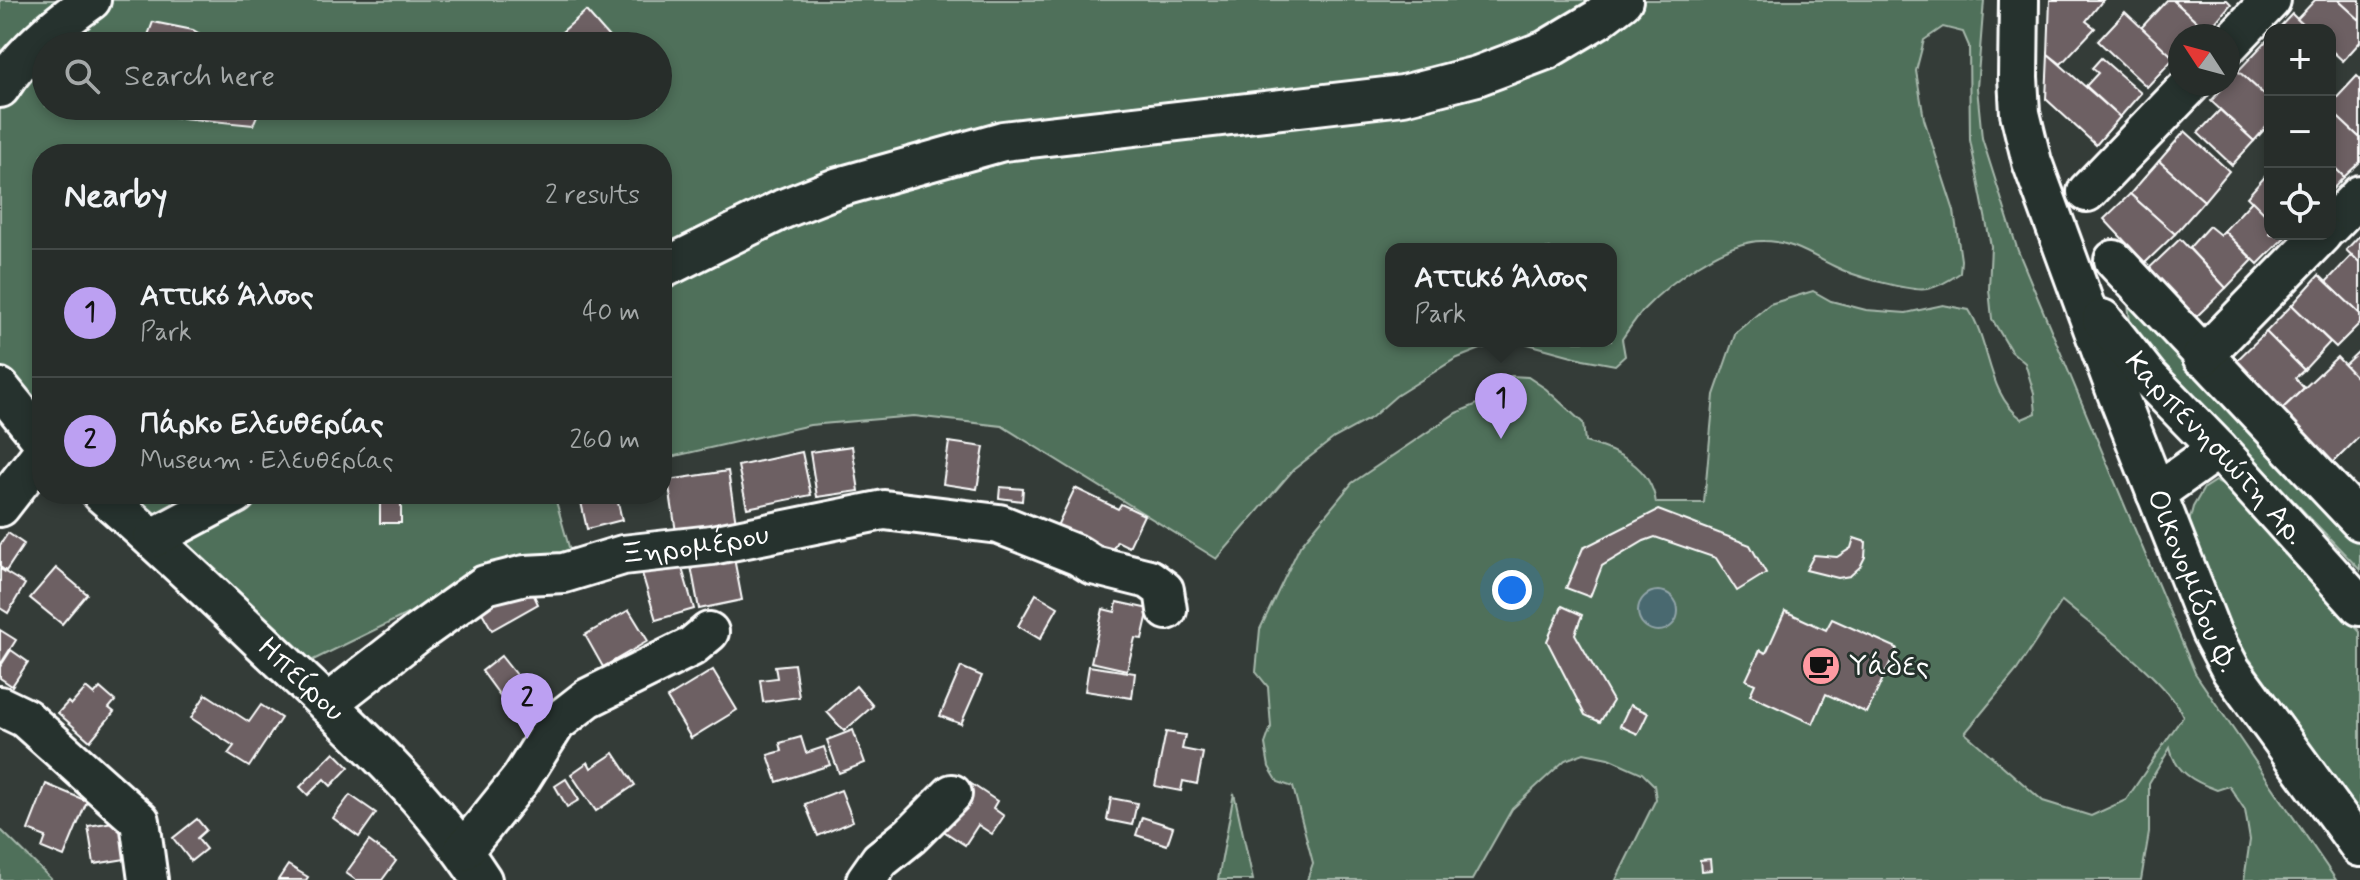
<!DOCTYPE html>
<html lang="en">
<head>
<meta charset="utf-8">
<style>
  body { margin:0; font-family:Mynerve,sans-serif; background:#333936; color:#f1f3f6 }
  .controls { position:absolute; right:24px; top:24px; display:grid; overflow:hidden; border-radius:16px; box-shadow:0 4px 12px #0003 }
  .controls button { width:72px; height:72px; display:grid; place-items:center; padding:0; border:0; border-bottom:2px solid #434947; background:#272d2a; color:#f1f3f6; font:40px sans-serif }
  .compass { position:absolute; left:2168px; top:24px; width:72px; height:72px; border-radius:50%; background:#272d2a; box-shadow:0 4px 12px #0003; rotate:306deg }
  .you { position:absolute; left:1512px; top:590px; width:28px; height:28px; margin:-20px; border:6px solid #fff; border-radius:50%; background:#1a73e8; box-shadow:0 0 0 12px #1a73e833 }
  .badge { display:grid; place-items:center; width:52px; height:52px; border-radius:50%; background:#bca0f2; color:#111; font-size:26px; font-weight:700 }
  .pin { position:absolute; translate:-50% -66px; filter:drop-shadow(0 2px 4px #0008) }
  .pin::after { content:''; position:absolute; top:42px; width:28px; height:24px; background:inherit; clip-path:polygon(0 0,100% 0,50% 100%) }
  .popup { position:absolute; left:1385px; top:243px; width:232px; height:104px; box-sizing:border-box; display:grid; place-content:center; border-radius:16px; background:#272d2a; filter:drop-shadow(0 2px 6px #0005); font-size:26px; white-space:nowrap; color:#a4a8a8 }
  .popup b { font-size:30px; color:#f1f3f6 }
  .popup::after { content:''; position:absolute; left:50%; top:100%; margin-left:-16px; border:16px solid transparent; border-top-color:#272d2a }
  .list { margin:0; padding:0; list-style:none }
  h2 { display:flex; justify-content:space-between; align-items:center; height:104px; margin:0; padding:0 32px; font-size:34px }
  h2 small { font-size:26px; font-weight:400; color:#a4a8a8 }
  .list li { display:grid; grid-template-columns:52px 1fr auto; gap:24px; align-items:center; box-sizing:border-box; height:128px; padding:0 32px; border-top:2px solid #434947 }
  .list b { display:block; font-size:30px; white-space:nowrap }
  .list p { margin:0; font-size:26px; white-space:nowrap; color:#a4a8a8 }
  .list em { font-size:26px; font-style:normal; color:#a4a8a8 }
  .icon { flex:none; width:44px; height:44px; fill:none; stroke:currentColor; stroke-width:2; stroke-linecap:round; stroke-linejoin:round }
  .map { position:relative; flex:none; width:2360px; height:880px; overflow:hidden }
  .search { position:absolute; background:#272d2a; box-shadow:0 4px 12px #0003; left:32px; top:32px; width:640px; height:88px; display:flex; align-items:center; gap:20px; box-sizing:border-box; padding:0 28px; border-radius:44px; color:#a4a8a8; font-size:30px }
  .panel { position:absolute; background:#272d2a; box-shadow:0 4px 12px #0003; left:32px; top:144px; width:640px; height:360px; border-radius:32px }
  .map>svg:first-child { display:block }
  .green { fill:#4f705a; stroke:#a7b8ac; stroke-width:2; fill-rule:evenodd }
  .water { fill:#496970; stroke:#92a5a9; stroke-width:2 }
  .building { fill:#6d6164; stroke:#fff; stroke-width:2 }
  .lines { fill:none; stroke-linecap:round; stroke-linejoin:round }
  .minor-casing { stroke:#fff; stroke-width:44 }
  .minor { stroke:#26332d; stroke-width:38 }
  .labels { text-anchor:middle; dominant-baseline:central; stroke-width:6; stroke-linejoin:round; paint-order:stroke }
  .street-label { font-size:30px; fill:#fff; stroke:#26332d }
  .poi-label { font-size:30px; fill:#fff; stroke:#26332d; text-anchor:start }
</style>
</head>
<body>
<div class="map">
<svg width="2360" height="880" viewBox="0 0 2360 880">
  <rect width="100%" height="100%" fill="#343c38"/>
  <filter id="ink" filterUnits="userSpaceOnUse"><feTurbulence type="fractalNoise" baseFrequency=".0125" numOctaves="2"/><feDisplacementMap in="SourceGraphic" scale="16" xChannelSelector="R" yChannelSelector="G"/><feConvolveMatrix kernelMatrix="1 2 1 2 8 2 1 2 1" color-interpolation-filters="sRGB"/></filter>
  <g filter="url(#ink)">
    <g class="green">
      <path d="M0 0H1984L1977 88 1982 138 2018 251 2195 673 2336 880H2244L2250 840 2245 810 2229 786 2217 790C2195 782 2175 772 2170 748L2149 783V833L2141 880H1616L1656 799 1654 785 1642 773 1608 758 1584 753 1565 760 1512 809 1472 880H1307L1313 863 1293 787 1278 782 1269 767 1265 744 1271 727 1268 687 1256 672 1260 629 1300 546 1352 483 1456 413 1485 401 1494 385 1511 376 1528 377 1546 389 1583 423 1585 442C1618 451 1651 466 1656 503H1704L1714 395 1736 332 1770 304 1813 291 1831 301 1866 310 1906 313 1943 305 1969 310C1991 344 1987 394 2022 419L2036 413 2034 393 2025 363 2011 351 1992 319 1989 289 1991 246 1970 140 1969 46 1963 32 1943 27 1924 40 1916 71 1924 119 1954 211 1961 260 1960 273C1950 280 1939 287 1927 289 1911 292 1854 276 1838 268 1814 257 1793 241 1764 241 1725 240 1670 282 1644 309 1636 318 1629 329 1622 339L1625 356 1615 365 1583 359 1517 341H1611V249H1391V341H1501L1455 359 1396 396 1371 418 1334 438 1293 470 1217 559 1002 426 914 416 810 425 662 459V154H42V428L0 373ZM46 46H658V106H46ZM2062 601C2096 630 2165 677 2183 716L2126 800 2091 816 2043 801 1965 733 2017 670Z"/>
      <path d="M2126 285 2360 533V570L2131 331Z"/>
      <path d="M2215 481 2230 489 2360 632V814L2234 637 2187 530 2193 507 2204 488Z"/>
      <path d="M113 494H554L571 554 487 575 309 662Z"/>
      <path d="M1234 793 1253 880H1218Z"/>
      <path d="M0 829 52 880H0Z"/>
    </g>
    <circle class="water" cx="1658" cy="611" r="20"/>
    <g class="building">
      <path d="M2050 0H2103L2086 21 2095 28 2061 64 2048 54Z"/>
      <path d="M2167 0H2173L2202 26 2197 32 2202 36H2180V51L2174 58 2141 28Z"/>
      <path d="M2173 0H2227L2231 4 2208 31Z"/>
      <path d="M2315 0H2338L2360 20V42L2343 61 2330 49V30H2309L2297 19Z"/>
      <path d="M2338 0H2360V20Z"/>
      <path d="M586 11 615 44 612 46H546Z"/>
      <path d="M2125 12 2174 58 2147 87 2098 41Z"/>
      <path d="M2292 14 2297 19 2309 30H2277Z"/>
      <path d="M153 22 193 30 221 46H144Z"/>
      <path d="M2270 37V100L2238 71Z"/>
      <path d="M2048 54 2120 117 2096 145 2046 99Z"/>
      <path d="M2101 58 2141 93 2120 117 2086 86 2098 73 2092 68Z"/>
      <path d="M2238 71 2270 100V123L2254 141 2211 101Z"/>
      <path d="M2357 76 2360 79V138L2330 110V105Z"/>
      <path d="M134 106H261L253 125 142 114Z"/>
      <path d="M2220 110 2254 141 2232 165 2198 133Z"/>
      <path d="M2330 110 2360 138V162L2344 177 2330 163Z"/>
      <path d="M2185 131 2229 171 2204 201 2159 161Z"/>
      <path d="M2159 161 2204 201 2175 234 2130 194Z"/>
      <path d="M2330 163 2344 177 2330 192Z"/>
      <path d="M2270 171V219L2247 197Z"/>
      <path d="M2130 194 2175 234 2145 263 2104 219Z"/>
      <path d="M2252 201 2270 219V234L2287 235 2258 264 2224 231Z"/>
      <path d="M2209 226 2220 235 2224 231 2253 260 2226 288 2189 248Z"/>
      <path d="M2360 235V263L2346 250Z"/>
      <path d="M2180 239 2226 288 2195 318 2181 303 2176 309 2143 274Z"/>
      <path d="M2352 255 2360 263V314L2326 282Z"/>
      <path d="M2319 275 2360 314V323L2336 347 2292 305Z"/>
      <path d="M2292 305 2330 342 2304 370 2266 332Z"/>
      <path d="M2266 332 2304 370 2295 378 2304 388 2278 413 2232 365Z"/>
      <path d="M2360 350V381L2344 365Z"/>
      <path d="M2337 357 2360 381V436L2329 467 2278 413Z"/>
      <path d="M949 442 984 447 977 489 943 484Z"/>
      <path d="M852 446 859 491 817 497 810 452Z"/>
      <path d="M802 452 811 495 747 508 738 466Z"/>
      <path d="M728 471 736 523 676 532 668 480Z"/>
      <path d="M1000 487 1023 489 1022 501 999 498Z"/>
      <path d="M1075 488 1118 509 1121 504 1144 515 1129 547 1117 541 1110 554 1056 528Z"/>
      <path d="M609 494H616L622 520 587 529 581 502Z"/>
      <path d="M401 501V523H380V502Z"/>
      <path d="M1658 510 1750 545 1766 573 1737 591 1716 558 1655 537 1644 541 1602 566 1590 597 1566 588 1583 548Z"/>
      <path d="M8 533 24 544 6 571 0 567V545Z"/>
      <path d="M1854 538 1866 542 1865 557 1860 567 1850 576 1838 578 1806 570 1814 555 1837 557 1851 548Z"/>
      <path d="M679 558 694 609 656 620 641 570Z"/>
      <path d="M734 558 742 600 699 609 691 566Z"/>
      <path d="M56 568 87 594 62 624 30 598Z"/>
      <path d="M0 569 25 584 8 613 0 608Z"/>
      <path d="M531 589 538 604 492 630 476 602Z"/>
      <path d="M1036 594 1058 607 1040 639 1018 626Z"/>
      <path d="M1117 602 1149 609 1142 639 1135 638 1127 670 1091 662 1103 609 1115 612Z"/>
      <path d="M1562 606 1582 615 1575 634 1613 701 1600 722 1585 715 1547 641Z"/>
      <path d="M629 610 648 641 603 667 585 635Z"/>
      <path d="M1785 611 1826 630 1832 619 1897 648 1867 713 1826 694 1813 724 1750 695 1755 684 1746 680 1760 650 1766 653Z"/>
      <path d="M0 630 16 640 0 665Z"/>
      <path d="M11 650 28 662 12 686 0 678V667Z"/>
      <path d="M501 656 524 685 504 701 482 671Z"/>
      <path d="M794 664 799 697 763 702 760 680 777 678 775 666Z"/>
      <path d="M1089 666 1135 673 1132 698 1085 691Z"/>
      <path d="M961 667 982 676 961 724 940 716Z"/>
      <path d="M713 670 737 710 691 738 667 698Z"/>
      <path d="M856 686 873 706 844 731 827 712Z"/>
      <path d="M86 688 94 695 100 688 115 701 109 708 114 712 90 741 58 713 68 702 71 705Z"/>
      <path d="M206 694 249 722 261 705 281 718 249 767 228 754 234 746 191 718Z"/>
      <path d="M1630 705 1648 713 1638 734 1620 726Z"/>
      <path d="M853 730 865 763 839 773 827 740Z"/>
      <path d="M1166 732 1185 735 1182 749 1203 753 1197 784 1183 781 1181 791 1155 786Z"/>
      <path d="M801 737 806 753 824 747 830 765 777 782 768 755 782 751 780 743Z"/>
      <path d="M334 752 349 767 331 786 324 779 308 795 300 787Z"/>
      <path d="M614 753 635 785 596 811 571 774 588 762 591 768Z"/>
      <path d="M566 779 579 800 567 807 555 786Z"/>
      <path d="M967 781 997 801 993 808 1004 816 992 834 978 825 965 845 936 826Z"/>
      <path d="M46 784 87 801 64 857 42 848 46 837 28 830Z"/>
      <path d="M841 790 853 821 818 836 805 804Z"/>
      <path d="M350 795 376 813 359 837 333 818Z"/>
      <path d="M1111 798 1137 803 1132 825 1107 820Z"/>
      <path d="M1142 817 1173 827 1167 845 1136 835Z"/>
      <path d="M132 819 138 857 94 864 88 826Z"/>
      <path d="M197 819 206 830 197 838 206 849 191 861 173 838Z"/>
      <path d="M369 841 396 861 382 880H356L346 873Z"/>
      <path d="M1710 859 1711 870 1701 871 1700 860Z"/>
      <path d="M288 865 308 877 306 880H278Z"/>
    </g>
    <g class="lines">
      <defs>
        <g id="minor">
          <path id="s1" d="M2019 0 2018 77 2020 113 2032 162 2115 388 2211 632 2231 670 2360 847"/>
          <path d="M2228 45 2271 0"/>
          <path d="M0 88C24 51 55 26 91 0"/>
          <path d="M2087 192 2191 84"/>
          <path d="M2330 226 2360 195"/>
          <path d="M2114 260 2360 521"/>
          <path d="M662 269 783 209 839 187 1003 141 1403 95 1477 76 1546 50 1598 19 1623 0"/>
          <path id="s2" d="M2102 319 2147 376 2218 449 2360 606"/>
          <path d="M2202 357 2322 234"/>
          <path d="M0 388 42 440"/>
          <path d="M2156 493 2218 449"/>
          <path id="s3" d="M102 494C165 549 225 607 285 664 356 731 429 798 482 880"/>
          <path d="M0 507 42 453"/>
          <path d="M153 538 236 494"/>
          <path id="s4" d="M327 704 418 633 485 585 525 575 564 573 623 555 712 545 884 510 999 524 1077 555 1093 565 1149 579 1164 590 1167 610"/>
          <path d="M0 706 25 718 140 821 148 880"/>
          <path d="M463 851 521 779 556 723 588 698 691 647 709 632"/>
          <path d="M866 880 880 860 911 835 952 794"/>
        </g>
      </defs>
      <use href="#minor" class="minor-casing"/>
      <use href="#minor" class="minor"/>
    </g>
  </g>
  <defs>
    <symbol id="cafe-disc" viewBox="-11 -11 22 22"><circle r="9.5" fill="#ff9aa2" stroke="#26332d"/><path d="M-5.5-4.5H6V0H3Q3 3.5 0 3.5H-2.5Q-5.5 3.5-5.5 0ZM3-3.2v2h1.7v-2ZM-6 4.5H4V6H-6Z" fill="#111"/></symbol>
  </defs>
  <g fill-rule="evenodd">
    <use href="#cafe-disc" x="1799" y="644" width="44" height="44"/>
  </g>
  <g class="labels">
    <g class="street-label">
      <text stroke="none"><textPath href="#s2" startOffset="172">Καρπενησιώτη Αρ.</textPath></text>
      <text stroke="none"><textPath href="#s4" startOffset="412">Ξηρομέρου</textPath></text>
      <text stroke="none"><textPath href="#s1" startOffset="612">Οικονομίδου Φ.</textPath></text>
      <text stroke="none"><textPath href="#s3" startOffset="272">Ηπείρου</textPath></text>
    </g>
    <g class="poi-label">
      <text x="1849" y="666">Υάδες</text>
    </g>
  </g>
</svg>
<div class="controls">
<button>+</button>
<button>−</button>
<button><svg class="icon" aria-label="locate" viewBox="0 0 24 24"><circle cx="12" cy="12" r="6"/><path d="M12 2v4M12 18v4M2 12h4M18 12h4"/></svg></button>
</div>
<svg class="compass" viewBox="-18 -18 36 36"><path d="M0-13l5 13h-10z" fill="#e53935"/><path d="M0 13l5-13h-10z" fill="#a4a8a8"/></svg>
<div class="you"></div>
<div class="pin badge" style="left:1501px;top:439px">1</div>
<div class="popup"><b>Αττικό Άλσος</b>Park</div>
<div class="pin badge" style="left:527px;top:739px">2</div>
<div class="search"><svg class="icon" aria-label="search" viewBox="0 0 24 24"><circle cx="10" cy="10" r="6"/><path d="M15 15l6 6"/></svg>Search here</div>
<section class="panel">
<h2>Nearby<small>2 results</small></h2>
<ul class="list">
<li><span class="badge">1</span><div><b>Αττικό Άλσος</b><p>Park</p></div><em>40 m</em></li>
<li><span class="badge">2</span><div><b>Πάρκο Ελευθερίας</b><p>Museum · Ελευθερίας</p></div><em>260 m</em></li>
</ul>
</section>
</div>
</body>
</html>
